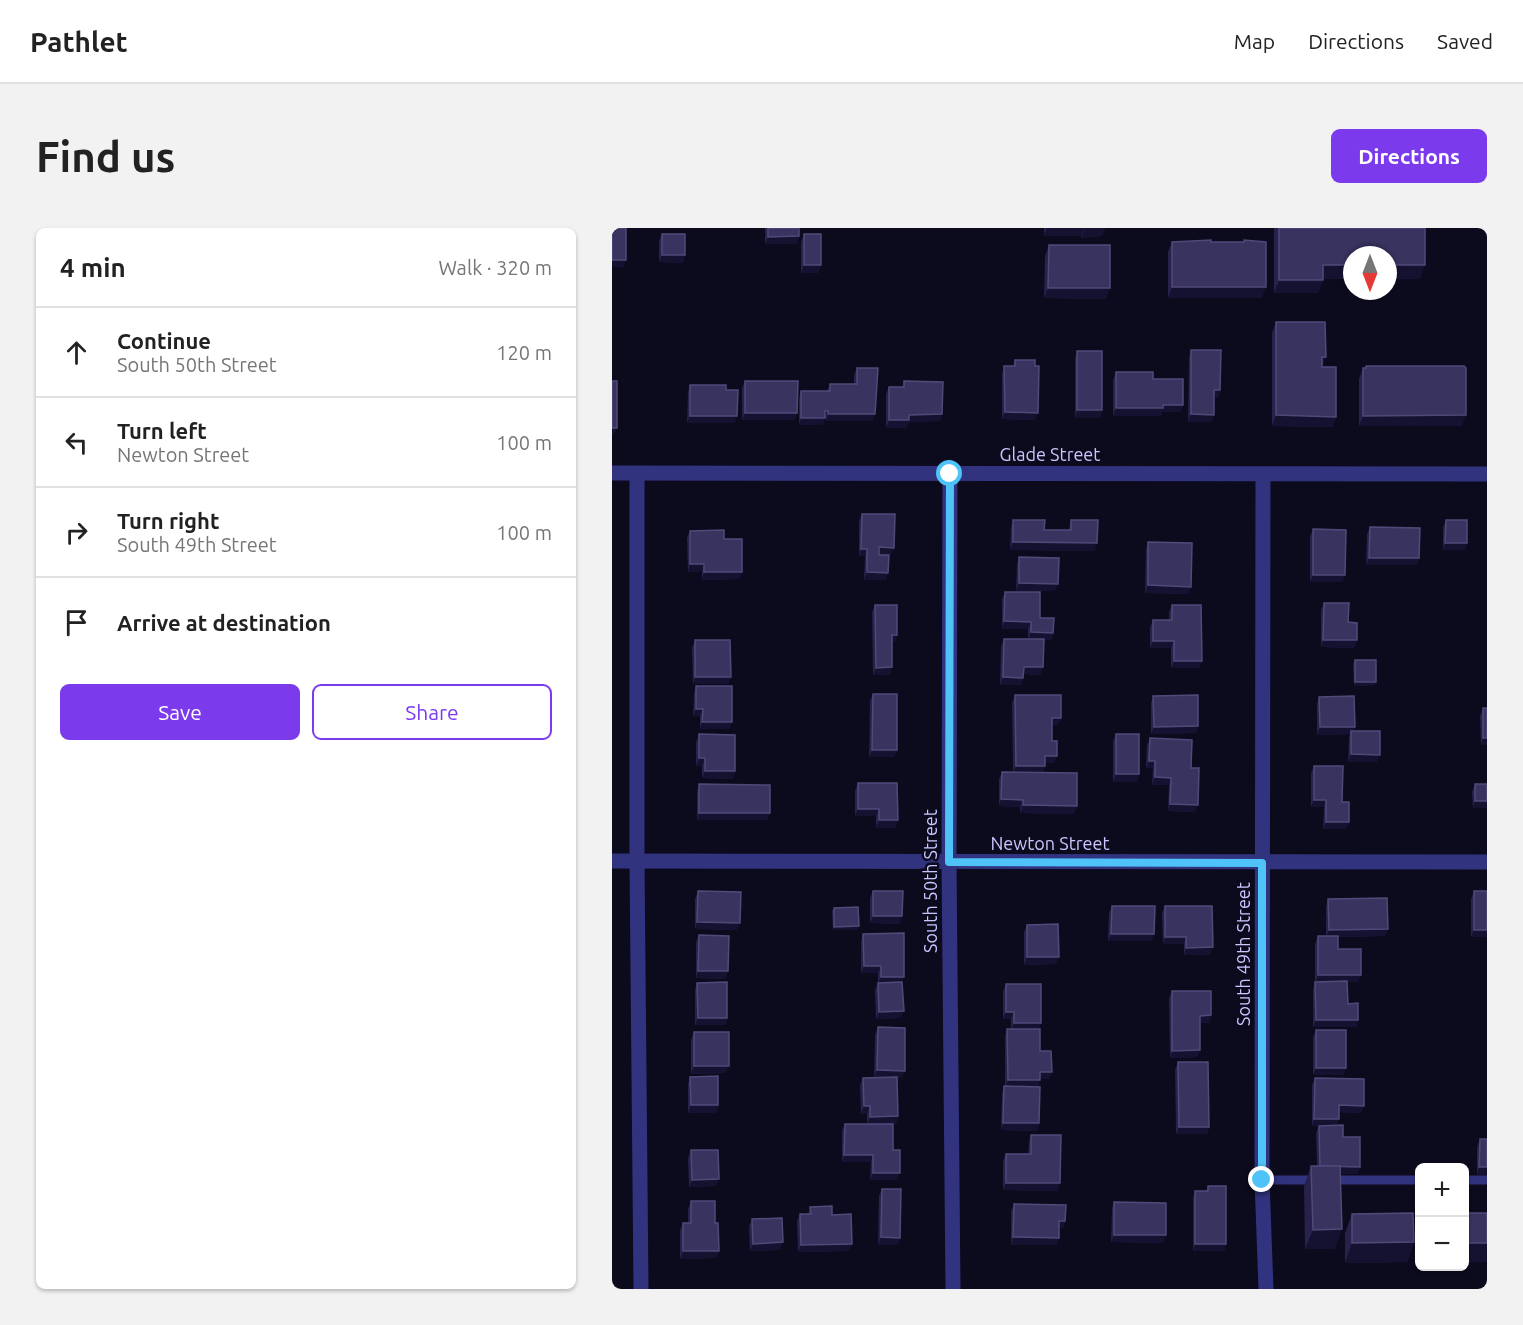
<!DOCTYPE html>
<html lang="en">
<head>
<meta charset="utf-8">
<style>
  body { margin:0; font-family:Ubuntu,sans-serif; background:#f2f2f2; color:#222 }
  .controls { position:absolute; right:18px; bottom:18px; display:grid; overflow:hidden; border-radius:9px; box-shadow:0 2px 4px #0004 }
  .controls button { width:54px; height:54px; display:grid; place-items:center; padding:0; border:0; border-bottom:2px solid #e0e0e0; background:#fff; color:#222; font:30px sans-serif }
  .compass { position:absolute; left:731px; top:18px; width:54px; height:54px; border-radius:50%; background:#fff; box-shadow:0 2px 4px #0004; rotate:180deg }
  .stop { position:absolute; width:18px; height:18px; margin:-14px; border:4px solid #4fc3f7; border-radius:50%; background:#fff }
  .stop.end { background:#4fc3f7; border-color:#fff; box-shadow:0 2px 6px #0008 }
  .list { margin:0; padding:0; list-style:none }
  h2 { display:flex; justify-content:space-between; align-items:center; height:78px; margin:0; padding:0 24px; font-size:26px }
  h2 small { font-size:20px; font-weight:400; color:#767676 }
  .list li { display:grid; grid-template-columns:39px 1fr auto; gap:18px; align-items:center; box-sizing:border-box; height:90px; padding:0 24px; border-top:2px solid #e0e0e0 }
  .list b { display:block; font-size:22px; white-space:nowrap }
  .list p { margin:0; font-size:20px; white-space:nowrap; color:#767676 }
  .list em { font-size:20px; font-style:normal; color:#767676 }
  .actions { display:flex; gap:12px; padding:18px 24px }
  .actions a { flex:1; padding:14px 0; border:2px solid #7c3aed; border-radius:9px; text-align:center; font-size:21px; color:#7c3aed }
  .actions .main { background:#7c3aed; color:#fff }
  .icon { flex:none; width:33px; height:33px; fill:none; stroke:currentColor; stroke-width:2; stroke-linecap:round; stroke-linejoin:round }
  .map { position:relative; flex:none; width:875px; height:1061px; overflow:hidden; border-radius:9px }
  header { display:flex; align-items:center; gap:36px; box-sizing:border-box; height:84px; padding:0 30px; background:#fff; border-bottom:2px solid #e0e0e0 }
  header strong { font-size:28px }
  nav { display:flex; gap:33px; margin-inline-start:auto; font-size:21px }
  .intro { display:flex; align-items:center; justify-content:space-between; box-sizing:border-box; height:144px; padding:0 36px }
  h1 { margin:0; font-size:42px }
  .button { padding:15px 27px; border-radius:9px; background:#7c3aed; color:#fff; font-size:21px; font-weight:700 }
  main { display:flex; gap:36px; padding:0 36px }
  aside { flex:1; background:#fff; border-radius:9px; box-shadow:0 2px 4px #0004 }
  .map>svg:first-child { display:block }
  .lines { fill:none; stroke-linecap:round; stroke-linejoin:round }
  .service { stroke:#32337f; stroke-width:9 }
  .minor { stroke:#32337f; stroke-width:15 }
  .wall { fill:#27214c }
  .shaded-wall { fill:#151131 }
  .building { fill:#393360; stroke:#504a79; stroke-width:1.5 }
  .route { stroke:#4fc3f7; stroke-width:8 }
  .labels { text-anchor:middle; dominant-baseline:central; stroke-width:5; stroke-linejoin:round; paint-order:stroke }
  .street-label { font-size:18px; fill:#cac6ff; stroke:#0c0a1d }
</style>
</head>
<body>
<header>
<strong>Pathlet</strong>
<nav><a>Map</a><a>Directions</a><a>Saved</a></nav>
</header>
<div class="intro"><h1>Find us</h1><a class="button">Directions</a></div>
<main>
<aside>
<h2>4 min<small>Walk · 320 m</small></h2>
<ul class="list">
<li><svg class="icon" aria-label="ahead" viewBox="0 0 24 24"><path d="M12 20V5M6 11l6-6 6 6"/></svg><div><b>Continue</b><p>South 50th Street</p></div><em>120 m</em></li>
<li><svg class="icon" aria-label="left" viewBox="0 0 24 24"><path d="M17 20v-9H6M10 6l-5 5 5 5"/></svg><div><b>Turn left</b><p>Newton Street</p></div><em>100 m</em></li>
<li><svg class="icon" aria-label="right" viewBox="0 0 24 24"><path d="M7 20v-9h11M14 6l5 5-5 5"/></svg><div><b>Turn right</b><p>South 49th Street</p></div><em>100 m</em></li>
<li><svg class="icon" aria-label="arrive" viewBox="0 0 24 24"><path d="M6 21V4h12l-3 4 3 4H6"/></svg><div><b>Arrive at destination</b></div></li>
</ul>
<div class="actions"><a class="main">Save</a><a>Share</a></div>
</aside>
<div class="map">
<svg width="875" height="1061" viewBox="0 0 875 1061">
  <rect width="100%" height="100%" fill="#0c0a1d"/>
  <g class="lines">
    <g class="service">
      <path d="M650 952H808"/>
      <path d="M852 952H875"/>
    </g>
    <g class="minor">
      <path d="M0 245 875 246"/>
      <path d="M25 245V633L29 1061"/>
      <path d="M338 246 337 634 341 1061"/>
      <path d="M651 246 650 952 654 1061"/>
      <path d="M0 633 875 634"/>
    </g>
  </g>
  <g class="wall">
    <path d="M153 0H187V8L185 16H153Z"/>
    <path d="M432 0H493L490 8 469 10V8H432Z"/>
    <path d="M662 0H813L808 51 740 27V51H711L706 65H662Z"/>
    <path d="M50 6 73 27 71 35 47 34V13Z"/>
    <path d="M192 6 209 37 206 45H189V14Z"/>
    <path d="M632 12 650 70H556V24L560 14H632Z"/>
    <path d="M437 17 494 71 432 70 433 28Z"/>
    <path d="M664 94 710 139 724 189 720 199 660 198V105Z"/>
    <path d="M579 122 608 162 606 170H602V187L599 194H576L577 129Z"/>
    <path d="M465 123 490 182 488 190H463V131Z"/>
    <path d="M403 132 423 192 390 191V146L392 138H401Z"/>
    <path d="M754 138 850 198H747V151L751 140H753Z"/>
    <path d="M245 140 263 186 260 193H214V190H213L210 197H187V170L189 163H215L218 156H242V147Z"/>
    <path d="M504 144 541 151 571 177 568 184H550L549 188H501V152Z"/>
    <path d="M133 153 183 192H130V160Z"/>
    <path d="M292 153 328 193 297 194 294 200H274V166L277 159H290Z"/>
    <path d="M78 157 114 162 123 195H75L76 164Z"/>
    <path d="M250 286 279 327H267L274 352H252L253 328H247V293Z"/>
    <path d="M401 292 432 302H457L459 292 483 323 398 322 399 299Z"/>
    <path d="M834 292 855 315 853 322H831V299Z"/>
    <path d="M758 299 807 330 805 337H754L755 306Z"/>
    <path d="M701 301 733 347 730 354H698V308Z"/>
    <path d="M78 303 112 311 128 351 90 352V343L76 344 75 310Z"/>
    <path d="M536 314 579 359 576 366 533 365 534 321Z"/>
    <path d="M407 329 443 363H404L405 336Z"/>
    <path d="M393 364 428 390 441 405 439 412H432L429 447 412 446 409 457H388L389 418 392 411H416V401H390V371Z"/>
    <path d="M712 375 736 394 743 420 709 419V382Z"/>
    <path d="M263 377 285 407 282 414H280L278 447H261L260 384Z"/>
    <path d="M560 377 590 433 587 440H559V420H538V399L541 392H557V384Z"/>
    <path d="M83 412 119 449 116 456H81L80 420Z"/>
    <path d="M743 432 763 457 742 458 741 436Z"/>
    <path d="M84 458 120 494 117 501H88V488H81L82 465Z"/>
    <path d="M261 466 285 522 282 529H257L258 473Z"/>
    <path d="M403 467 449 490 446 497H440V513L445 528 442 535H433L431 544 462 586 408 585V579L387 578V551L390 544H401L400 475Z"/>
    <path d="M541 468 584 505 539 506V475Z"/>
    <path d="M707 469 743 499 741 503 765 534H736L737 510 738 506 705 507V476Z"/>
    <path d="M871 480H875V517H869L868 488Z"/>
    <path d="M87 506 123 543 120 551 90 550V538H84V514Z"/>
    <path d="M504 506 527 546 525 554H501V513Z"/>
    <path d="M538 510 579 540 583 584 556 583 557 557H540L541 540H534L535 517Z"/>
    <path d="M702 538 730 574 737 594 734 601H711L712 579H699V545Z"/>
    <path d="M246 555 286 592 283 600H264V588H243V563Z"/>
    <path d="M87 556 158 585 155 592H85V564Z"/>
    <path d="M863 556H875L861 580 860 564Z"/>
    <path d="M86 663 125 702 83 701V671Z"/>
    <path d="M261 663 288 696 258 695V670Z"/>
    <path d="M862 663H875V709H859V671Z"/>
    <path d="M716 671 773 708 726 709V721L746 754H735L736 776 746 792 744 799H701V761L703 754V716L706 708H714V679Z"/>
    <path d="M500 678 542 706 539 713H496L497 685Z"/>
    <path d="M553 678 598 727H572V716H551L550 685Z"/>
    <path d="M222 680 245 702H221L220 683Z"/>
    <path d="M415 697 444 736 412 737V704Z"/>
    <path d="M251 706 290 754 289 790 264 791 263 762 266 755V745H249V713Z"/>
    <path d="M87 707 114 751 84 750V714Z"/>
    <path d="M85 755 115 790 113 797H83V762Z"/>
    <path d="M394 756 427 801 428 823 440 844 437 851H428L426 859 427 895 425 903 389 902 390 865 392 858H393V808L395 801H399V791H391V763Z"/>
    <path d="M560 763 599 787 597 795H588V822L585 829 558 830 557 770Z"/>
    <path d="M266 799 290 850H285L286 888 284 896H255V885L249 886 248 857 251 850H262L263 807Z"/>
    <path d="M704 802 734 840 731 847H701V809Z"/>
    <path d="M82 804 114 845 79 846V812Z"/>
    <path d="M566 834 597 899 595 906H564L563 842Z"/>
    <path d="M78 849 106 877 104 885H76V856Z"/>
    <path d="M703 850 749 885 727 884V891L724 898 748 939 745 946H729L723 1021H693L692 958 699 938H705L704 905 707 898H700V857Z"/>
    <path d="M233 896 281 922 285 952H258L259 934H230V903Z"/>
    <path d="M419 907 446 963 391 962V933L394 926H416L417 914Z"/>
    <path d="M868 911H875V947H865V919Z"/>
    <path d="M79 922 104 958 77 959 76 930Z"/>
    <path d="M596 958 614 1016 612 1023H581V970L583 963H594Z"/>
    <path d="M270 961 286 1017H266L267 968Z"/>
    <path d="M79 973 103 995 107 1023 104 1030 68 1031V1002L71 995H76V981Z"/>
    <path d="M502 974 551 1015 499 1014 500 981Z"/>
    <path d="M402 976 453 993 451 1000H447V1010L444 1017H399V983Z"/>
    <path d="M198 979 220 987 237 1023 186 1024 185 993 188 986H196Z"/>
    <path d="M740 986 802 1014 795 1034 733 1035V1005Z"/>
    <path d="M140 991 168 1022 138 1023 137 998Z"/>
  </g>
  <g class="shaded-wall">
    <path d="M435 0H472L469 8H432Z"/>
    <path d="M473 0H493L490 8 469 10Z"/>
    <path d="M187 8 185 16H153L156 9Z"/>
    <path d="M50 27H73L71 35 47 34Z"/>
    <path d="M0 32H14L12 39H0Z"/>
    <path d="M192 37H209L206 45H189Z"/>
    <path d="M711 37H740V51H706Z"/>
    <path d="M776 37H813L808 51H776Z"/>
    <path d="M667 52H711L706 65H662Z"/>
    <path d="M560 59H654L650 70H556Z"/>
    <path d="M436 60H498L494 71 432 70Z"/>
    <path d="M710 129H714L710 140Z"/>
    <path d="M602 162H608L606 170H599Z"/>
    <path d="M551 177H571L568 184H550L549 188H501L504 180Z"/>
    <path d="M465 182H490L488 190H463Z"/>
    <path d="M213 183H216L210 197H187L189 190Z"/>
    <path d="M393 184 426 185 423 192 390 191Z"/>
    <path d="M133 185H185L183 192H130Z"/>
    <path d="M216 186H263L260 193H214Z"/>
    <path d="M330 186 328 193 297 194 294 200H274L277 192 297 187Z"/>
    <path d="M579 186 602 187 599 194H576Z"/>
    <path d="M664 187 724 189 720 199 660 198Z"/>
    <path d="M854 187 850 198H747L751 188Z"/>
    <path d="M78 188H125L123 195H75Z"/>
    <path d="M0 200H5L2 207H0Z"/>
    <path d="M401 314 485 315 483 323 398 322Z"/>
    <path d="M833 315H855L853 322H831Z"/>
    <path d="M267 319 282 320 279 327 264 326Z"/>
    <path d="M249 321H255L253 328H247Z"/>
    <path d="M757 330H807L805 337H754Z"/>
    <path d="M78 336H92L90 343 76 344Z"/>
    <path d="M92 344H130L128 351 90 352Z"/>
    <path d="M255 344 276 345 274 352H252Z"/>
    <path d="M701 347H733L730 354H698Z"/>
    <path d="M407 355 446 356 443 363H404Z"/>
    <path d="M536 357 579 359 576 366 533 365Z"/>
    <path d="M392 393 419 394 416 401H390Z"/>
    <path d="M419 404 441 405 439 412H416Z"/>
    <path d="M280 407H285L282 414H278Z"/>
    <path d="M711 412H745L743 420 709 419Z"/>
    <path d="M541 413H562L559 420H538Z"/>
    <path d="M562 433H590L587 440H559Z"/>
    <path d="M280 439 278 447H261L264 440Z"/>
    <path d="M412 439H431L429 447 409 446Z"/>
    <path d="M83 449H119L116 456H81Z"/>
    <path d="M391 449 411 450 409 457H388Z"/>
    <path d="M743 454H764L763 457 742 458Z"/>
    <path d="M84 481H91L88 488H81Z"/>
    <path d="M440 490H449L446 497H437Z"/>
    <path d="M90 494H120L117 501H88Z"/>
    <path d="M586 498 584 505 539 506 542 499Z"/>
    <path d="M708 499H743L740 506 739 503 738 506 705 507Z"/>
    <path d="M871 510H875V517H869Z"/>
    <path d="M260 522H285L282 529H257Z"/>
    <path d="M739 526 768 527 765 534H736Z"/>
    <path d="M433 528H445L442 535H430Z"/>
    <path d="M87 530H93L90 538H84Z"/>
    <path d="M537 533H543L541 540H534Z"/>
    <path d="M404 538H433L431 545H401Z"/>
    <path d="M93 543H123L120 551 90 550Z"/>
    <path d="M504 546H527L525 554H501Z"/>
    <path d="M543 549 559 550 557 557H540Z"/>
    <path d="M389 571 411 572 408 579 387 578Z"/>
    <path d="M702 572H714L712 579H699Z"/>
    <path d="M863 573H875V580H861Z"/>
    <path d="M558 576 586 577 583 584 556 583Z"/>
    <path d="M411 577 465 578 462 586 408 585Z"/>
    <path d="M246 581H267L264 588H243Z"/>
    <path d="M87 585H158L155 592H85Z"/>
    <path d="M267 592H286L283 600H264Z"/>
    <path d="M714 594H737L734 601H711Z"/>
    <path d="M261 688H290L288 696 258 695Z"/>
    <path d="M85 694 128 695 125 702 83 701Z"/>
    <path d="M247 698 245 702H221L222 699Z"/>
    <path d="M776 701 773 708 714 709 717 702Z"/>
    <path d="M862 702H875V709H859Z"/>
    <path d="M499 706H542L539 713H496Z"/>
    <path d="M553 709H574L572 716H551Z"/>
    <path d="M601 719 598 727H572L574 720Z"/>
    <path d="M415 729H447L444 736 412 737Z"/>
    <path d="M252 738H269L266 745H249Z"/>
    <path d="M86 743H116L114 751 84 750Z"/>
    <path d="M706 747H749L746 754H704Z"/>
    <path d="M269 749H292L289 756H266Z"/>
    <path d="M292 783 289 790 264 791 267 784Z"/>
    <path d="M394 784H402L399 791H391Z"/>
    <path d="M599 787 597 795H585L588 788Z"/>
    <path d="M86 790H115L113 797H83Z"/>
    <path d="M704 792H746L744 799H701Z"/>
    <path d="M402 795H429L427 802 399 803Z"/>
    <path d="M588 822 585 829 558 830 560 823Z"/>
    <path d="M82 838H117L114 845 79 846Z"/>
    <path d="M704 840H734L731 847H701Z"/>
    <path d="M265 842 293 843 290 850H262Z"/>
    <path d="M428 844H440L437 851H426Z"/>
    <path d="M396 852H428L426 859 393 860Z"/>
    <path d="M79 877H106L104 885H76Z"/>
    <path d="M727 877 752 878 749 885 724 884Z"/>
    <path d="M252 878H258L255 885 249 886Z"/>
    <path d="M286 888 284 896H255L258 889Z"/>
    <path d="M702 891H727L724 899 700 898Z"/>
    <path d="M391 895H427L425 903 389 902Z"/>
    <path d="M567 899H597L595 906H564Z"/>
    <path d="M232 927H261L259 934H230Z"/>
    <path d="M708 939H748L745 946H705Z"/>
    <path d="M867 939H875V947H865Z"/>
    <path d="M261 945H288L285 952H258Z"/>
    <path d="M107 951 104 958 77 959 80 952Z"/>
    <path d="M394 955H448L446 963 391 962Z"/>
    <path d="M447 993H453L451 1000H444Z"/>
    <path d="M730 1001 723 1021H693L701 1002Z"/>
    <path d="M502 1007H554L551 1015 499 1014Z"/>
    <path d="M269 1009 288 1010 286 1017H266Z"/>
    <path d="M401 1009 447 1010 444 1017H399Z"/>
    <path d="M171 1014 168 1022 138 1023 141 1016Z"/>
    <path d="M802 1014 795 1034 733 1035 740 1015Z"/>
    <path d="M852 1015H875V1034L852 1035Z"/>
    <path d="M240 1016 237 1023 186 1024 189 1017Z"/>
    <path d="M583 1016H614L612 1023H581Z"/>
    <path d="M71 1023H107L104 1030 68 1031Z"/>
  </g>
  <g class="building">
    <rect x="0" y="0" width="14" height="32"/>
    <path d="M156 0H187V8L156 9Z"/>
    <path d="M667 0H813V37H776V27H740V37H711V52H667Z"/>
    <rect x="50" y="6" width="23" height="21"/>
    <rect x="192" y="6" width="17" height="31"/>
    <path d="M599 12V14H632V12L654 14V59H560V14Z"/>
    <path d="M437 17H498V60H436Z"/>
    <path d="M664 94H713L714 129H710V139H724V189L664 187Z"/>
    <path d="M579 122H609L608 162H602V187L579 186Z"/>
    <rect x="465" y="123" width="25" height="59"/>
    <path d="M403 132H423V138H427L426 185 393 184 392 138H403Z"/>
    <path d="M754 138H852L854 140V187L751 188V140H754Z"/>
    <path d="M245 140H266L263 186H216V183H213V190H189V163H218V156H245Z"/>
    <path d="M504 144H541V151H571V177H551V180H504Z"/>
    <rect x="0" y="153" width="5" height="47"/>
    <path d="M133 153H186L185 185H133Z"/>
    <path d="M292 153 331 154 330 186 297 187V192H277V159H292Z"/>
    <path d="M78 157H114V162H126L125 188H78Z"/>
    <path d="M250 286H283L282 320 267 319V327H277L276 345 255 344V321H249Z"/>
    <path d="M401 292H433L432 302H459V292H486L485 315 401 314Z"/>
    <path d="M834 292H855V315H833Z"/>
    <path d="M758 299 808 300 807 330H757Z"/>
    <path d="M701 301 734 302 733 347H701Z"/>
    <path d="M112 302V311H130V344H92V336H78V303Z"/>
    <path d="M536 314 580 315 579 359 536 357Z"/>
    <path d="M407 329 447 330 446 356 407 355Z"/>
    <path d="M393 364H428V390H442L441 405 419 404V394L392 393Z"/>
    <path d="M712 375H737L736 394 745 395V412H711Z"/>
    <path d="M263 377H285V407H280V439L264 440Z"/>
    <path d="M560 377H589L590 433H562V413H541V392H560Z"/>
    <path d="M392 411H432L431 439H412L411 450 391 449Z"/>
    <path d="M83 412H118L119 449H83Z"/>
    <rect x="743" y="432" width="21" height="22"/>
    <path d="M84 458H120V494H90L91 481H84Z"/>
    <path d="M261 466H285V522H260Z"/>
    <path d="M403 467H449V490H440V513H445V528H433V538H404Z"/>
    <path d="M586 467V498L542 499 541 468Z"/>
    <path d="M742 468 743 499H708L707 469Z"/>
    <rect x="871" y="480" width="4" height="30"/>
    <path d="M739 503H768V527L739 526Z"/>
    <path d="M87 506 123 507V543H93V530H87Z"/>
    <rect x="504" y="506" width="23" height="40"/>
    <path d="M538 510 580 512 579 540H587L586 577 558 576 559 550 543 549V533H537Z"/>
    <path d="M702 538H731L730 574H737V594H714V572H702Z"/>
    <path d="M390 544 465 545V578L411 577V572L389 571Z"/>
    <path d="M246 555H285L286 592H267V581H246Z"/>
    <path d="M87 556 158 557V585H87Z"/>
    <rect x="863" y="556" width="12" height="17"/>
    <path d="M86 663 129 664 128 695 85 694Z"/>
    <path d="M261 663H291L290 688H261Z"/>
    <rect x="862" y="663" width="13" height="39"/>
    <path d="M775 670 776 701 717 702 716 671Z"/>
    <path d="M500 678H543L542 706H499Z"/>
    <path d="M553 678H600L601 719 574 720V709H553Z"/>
    <path d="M246 679 247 698 222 699V680Z"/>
    <path d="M446 696 447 729H415V697Z"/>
    <path d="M292 705V749H269V738H252L251 706Z"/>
    <path d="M87 707 117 708 116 743H86Z"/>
    <path d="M706 708H726V721H749V747H706Z"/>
    <path d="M735 753 736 776 746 775V792H704L703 754Z"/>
    <path d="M115 754V790H86L85 755Z"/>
    <path d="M290 754 292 783 267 784 266 755Z"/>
    <path d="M394 756H429V795H402V784H394Z"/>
    <path d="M560 763H599V787L588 788V822L560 823Z"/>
    <path d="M266 799 293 800V843L265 842Z"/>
    <path d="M395 801H428V823H439L440 844H428V852H396Z"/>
    <rect x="704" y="802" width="30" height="38"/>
    <rect x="82" y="804" width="35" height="34"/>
    <path d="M566 834H596L597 899H567Z"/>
    <path d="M106 848V877H79L78 849Z"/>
    <path d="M285 849 286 888 258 889V878H252L251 850Z"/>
    <path d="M703 850 752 851V878L727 877V891H702Z"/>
    <path d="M392 858 428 859 427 895H391Z"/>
    <path d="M233 896H281V922H288V945H261V927H232Z"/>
    <path d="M731 897V909H748V939L708 938 707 898Z"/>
    <path d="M419 907H449L448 955H394V926H419Z"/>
    <path d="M868 911H875V939H867Z"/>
    <path d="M79 922H106L107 951 80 952Z"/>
    <path d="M699 938H728L730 1001 701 1002Z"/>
    <path d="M596 958H614V1016H583V963H596Z"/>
    <path d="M270 961H289L288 1010 269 1009Z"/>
    <path d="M79 973H103V995H106L107 1023H71V995H79Z"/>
    <path d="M502 974 554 975V1007H502Z"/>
    <path d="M402 976 454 977 453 993H447V1010L401 1009Z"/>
    <path d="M220 978V987L239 986 240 1016 189 1017 188 986H199L198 979Z"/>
    <path d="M801 985 802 1014 740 1015V986Z"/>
    <rect x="852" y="985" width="23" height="30"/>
    <path d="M170 990 171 1014 141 1016 140 991Z"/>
  </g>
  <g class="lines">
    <path class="route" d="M338 246 337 634 650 635V952"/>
  </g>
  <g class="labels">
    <g class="street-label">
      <text x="438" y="226">Glade Street</text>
      <text x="438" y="615">Newton Street</text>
      <text transform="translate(318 653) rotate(-90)">South 50th Street</text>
      <text transform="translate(631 726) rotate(-90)">South 49th Street</text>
    </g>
  </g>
</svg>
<div class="controls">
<button>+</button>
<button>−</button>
</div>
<svg class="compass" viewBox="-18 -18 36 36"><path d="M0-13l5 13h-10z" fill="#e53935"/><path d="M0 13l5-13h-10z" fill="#767676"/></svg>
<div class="stop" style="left:338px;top:246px"></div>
<div class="stop end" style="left:650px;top:952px"></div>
</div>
</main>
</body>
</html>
